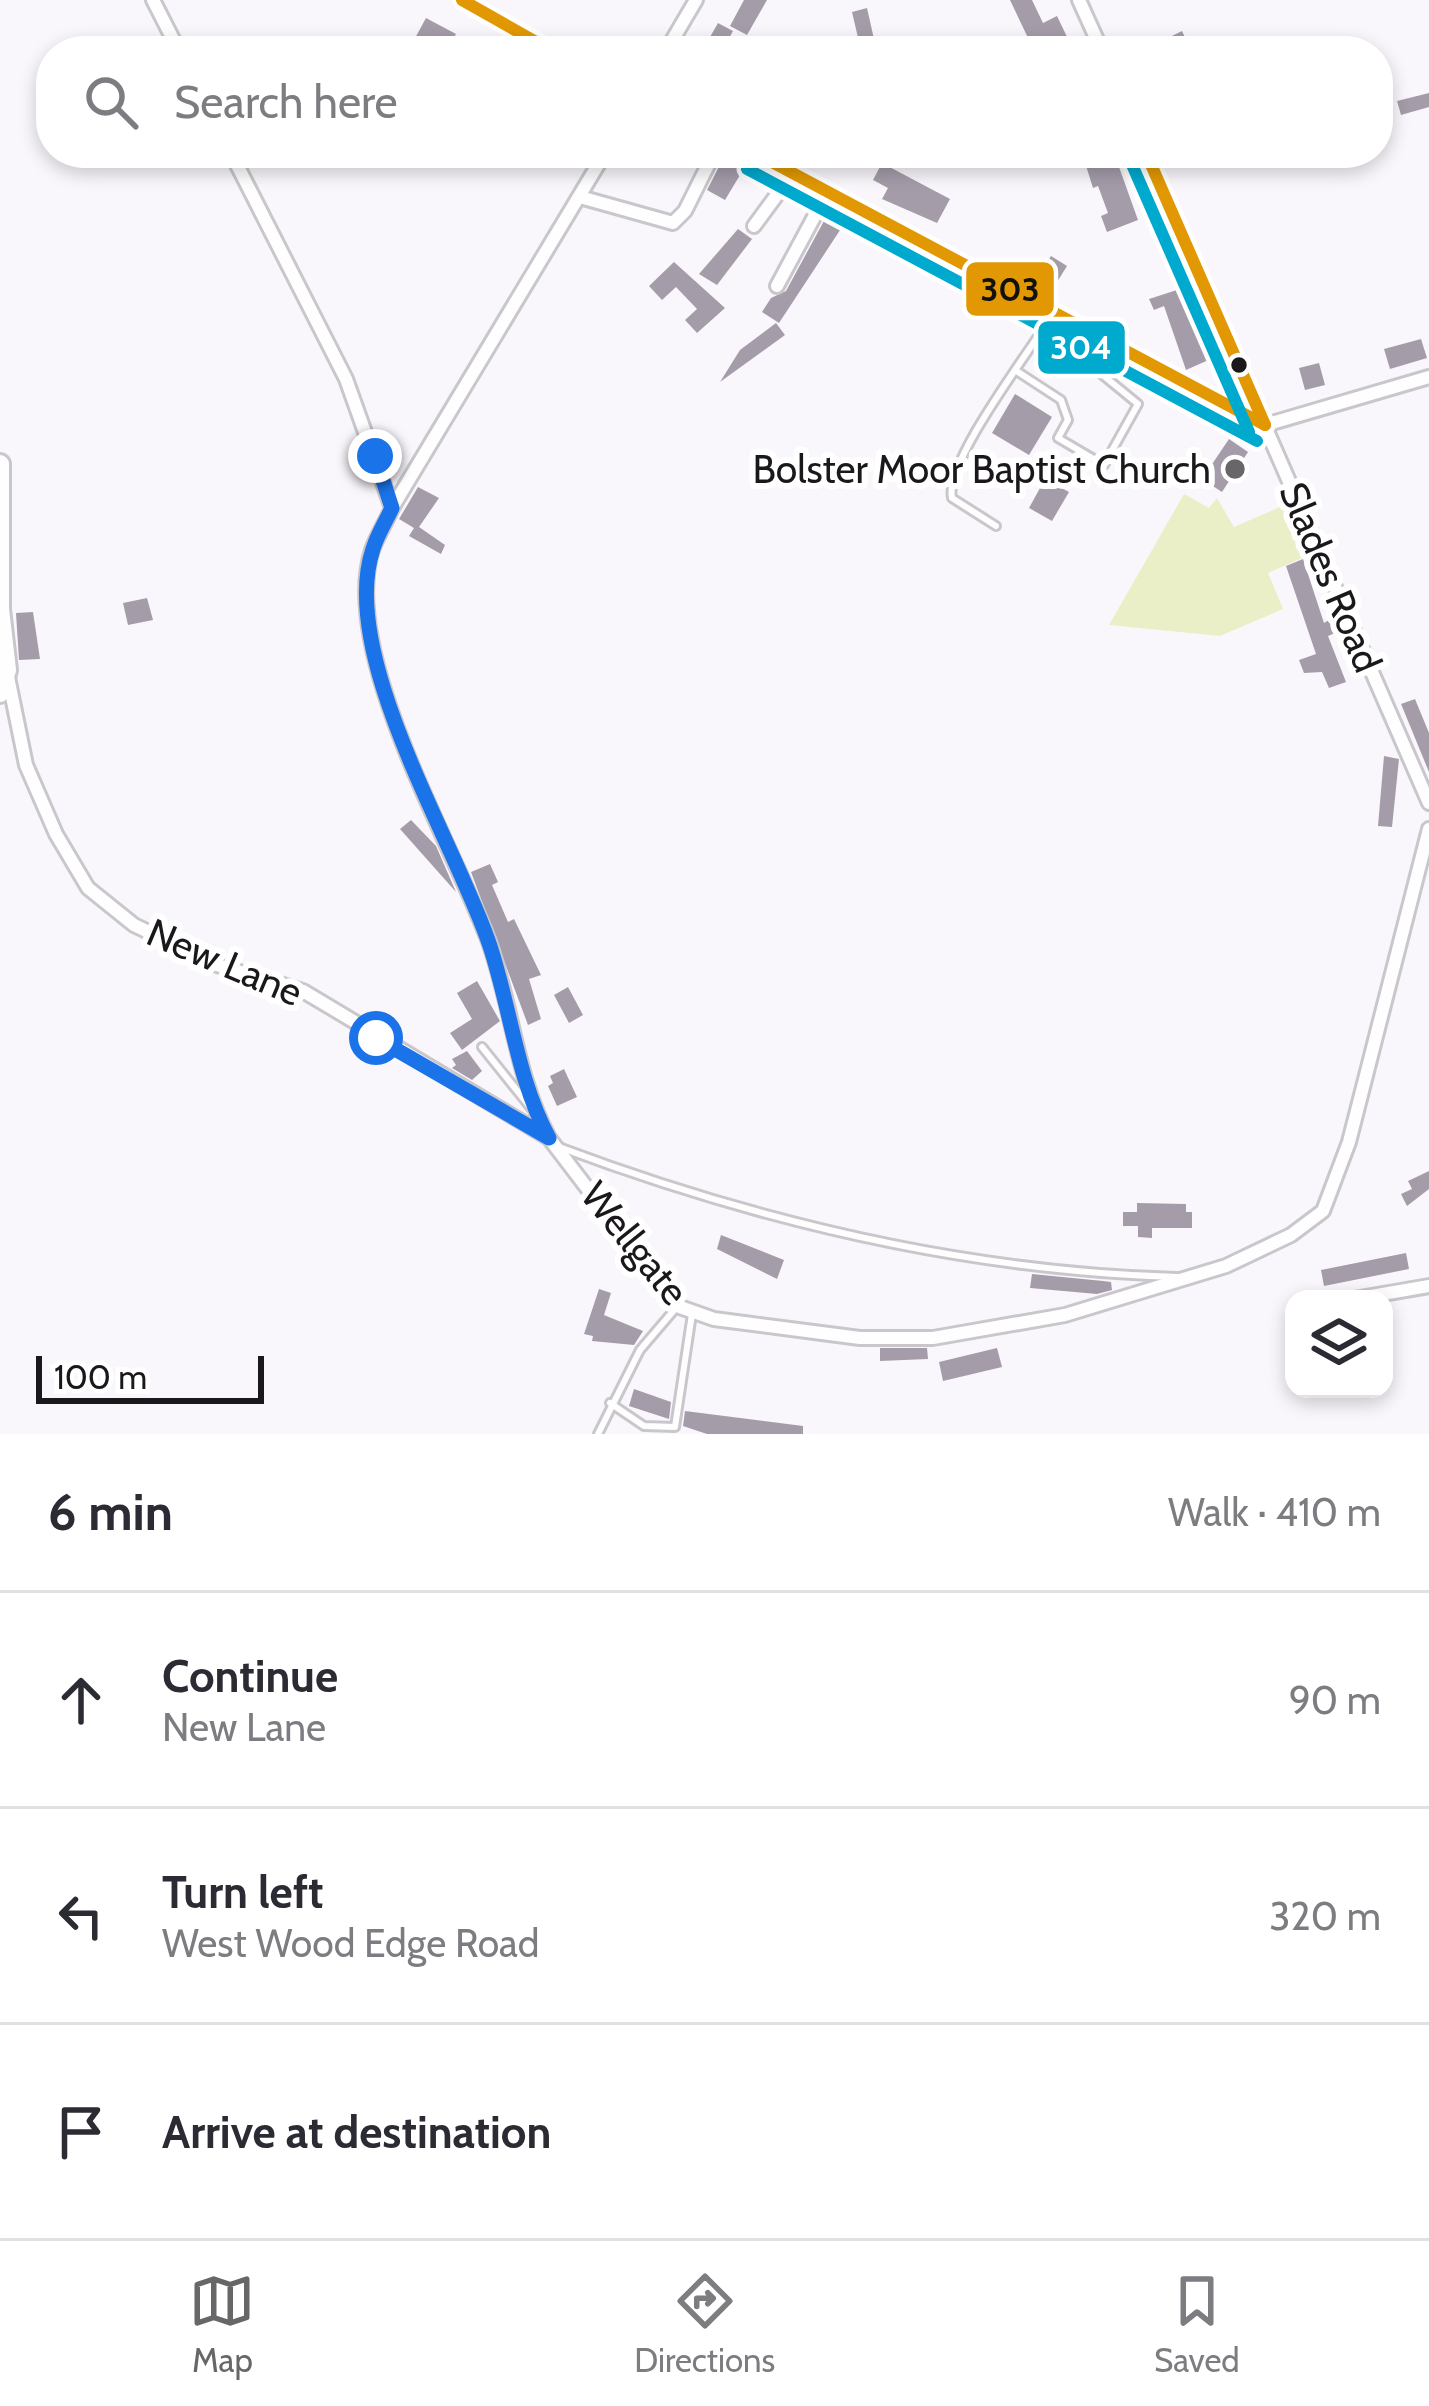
<!DOCTYPE html>
<html lang="en">
<head>
<meta charset="utf-8">
<style>
  body { margin:0; font-family:Cabin,sans-serif; background:#f7f7f7; color:#2b2b33 }
  .controls { position:absolute; right:36px; bottom:36px; display:grid; overflow:hidden; border-radius:24px; box-shadow:0 6px 18px #0003 }
  .controls button { width:108px; height:108px; display:grid; place-items:center; padding:0; border:0; border-bottom:3px solid #e1e1e2; background:#fff; color:#2b2b33; font:60px sans-serif }
  .scale { position:absolute; left:36px; bottom:30px; width:228px; box-sizing:border-box; padding-left:12px; border:6px solid #1b181c; border-top:0; font-size:33px; line-height:42px; white-space:nowrap; color:#1b181c; -webkit-text-stroke:9px #fff; paint-order:stroke }
  .stop { position:absolute; width:36px; height:36px; margin:-27px; border:9px solid #1a73e8; border-radius:50%; background:#fff }
  .stop.end { background:#1a73e8; border-color:#fff; box-shadow:0 3px 12px #0008 }
  .list { margin:0; padding:0; list-style:none }
  h2 { display:flex; justify-content:space-between; align-items:center; height:156px; margin:0; padding:0 48px; font-size:51px }
  h2 small { font-size:39px; font-weight:400; color:#7c7c81 }
  .list li { display:grid; grid-template-columns:78px 1fr auto; gap:36px; align-items:center; box-sizing:border-box; height:216px; padding:0 48px; border-top:3px solid #e1e1e2 }
  .list b { display:block; font-size:45px; white-space:nowrap }
  .list p { margin:0; font-size:39px; white-space:nowrap; color:#7c7c81 }
  .list em { font-size:39px; font-style:normal; color:#7c7c81 }
  .icon { flex:none; width:66px; height:66px; fill:none; stroke:currentColor; stroke-width:2; stroke-linecap:round; stroke-linejoin:round }
  .map { position:relative; flex:none; width:1429px; height:1434px; overflow:hidden }
  .search { position:absolute; background:#fff; box-shadow:0 6px 18px #0003; left:36px; right:36px; top:36px; height:132px; display:flex; align-items:center; gap:30px; box-sizing:border-box; padding:0 42px; border-radius:48px; color:#7c7c81; font-size:45px }
  .sheet { height:804px; background:#fff }
  nav { display:flex; justify-content:space-around; align-items:center; box-sizing:border-box; height:168px; border-top:3px solid #e1e1e2; background:#fff; font-size:33px; color:#7c7c81 }
  nav a { display:grid; justify-items:center; gap:6px }
  nav .on { color:#69666a }
  .map>svg:first-child { display:block }
  .green { fill:#eaefc7 }
  .building { fill:#a59caa }
  .lines { fill:none; stroke-linecap:round; stroke-linejoin:round }
  .lane-casing { stroke:#cac7cc; stroke-width:12 }
  .street-casing { stroke:#cac7cc; stroke-width:18 }
  .secondary-casing { stroke:#cac7cc; stroke-width:24 }
  .lane { stroke:#fefeff; stroke-width:6 }
  .street { stroke:#fefeff; stroke-width:12 }
  .secondary { stroke:#fefeff; stroke-width:18 }
  .bus-1-casing { stroke:#fff; stroke-width:21 }
  .bus-2-casing { stroke:#fff; stroke-width:21 }
  .bus-1 { stroke:#e19803; stroke-width:12 }
  .bus-2 { stroke:#00a9ce; stroke-width:12 }
  .route { stroke:#1a73e8; stroke-width:15 }
  .bus-dot { fill:#1b181c; stroke:#fff; stroke-width:4.5 }
  .poi-dot { fill:#69666a; stroke:#fff; stroke-width:4.5 }
  .labels { text-anchor:middle; dominant-baseline:central; stroke-width:12; stroke-linejoin:round; paint-order:stroke }
  .poi-label { font-size:39px; fill:#1b181c; stroke:#fff; text-anchor:end }
  .street-label { font-size:39px; fill:#1b181c; stroke:#fff }
  .line-badge { stroke:#fff; stroke-width:4.5 }
  .badge-label { font-size:33px; text-anchor:middle; font-weight:bold; fill:#fff }
  .pale-badge-label { font-size:33px; text-anchor:middle; font-weight:bold; fill:#111 }
</style>
</head>
<body>
<div class="map">
<svg width="1429" height="1434" viewBox="0 0 1429 1434">
  <rect width="100%" height="100%" fill="#faf7fc"/>
  <path class="green" d="M1184 494 1209 508 1217 498 1234 527 1287 504 1309 555 1268 573 1283 609 1220 636 1109 625Z"/>
  <g class="building">
    <path d="M744 0H767L747 35 730 26Z"/>
    <path d="M1010 0H1032L1043 23 1057 16 1069 41 1048 51H1007L1029 40Z"/>
    <path d="M867 8 874 39 859 42 852 12Z"/>
    <path d="M426 18 456 34 449 46 438 39 431 51H408Z"/>
    <path d="M718 23 733 31 722 51H702Z"/>
    <path d="M1182 31 1191 51H1141Z"/>
    <path d="M1429 93V107L1401 115 1397 101Z"/>
    <path d="M726 153 746 165 725 200 707 190Z"/>
    <path d="M1082 153H1114L1138 220 1107 232 1101 216 1108 213 1098 186 1093 188Z"/>
    <path d="M882 163 950 199 937 223 882 199 888 188 873 180Z"/>
    <path d="M831 208 848 218 779 323 762 312 771 298 786 291Z"/>
    <path d="M738 229 752 239 717 285 699 274Z"/>
    <path d="M1051 256 1067 266 1049 295 1033 285Z"/>
    <path d="M674 262 725 308 697 333 685 320 697 309 676 287 662 300 649 286Z"/>
    <path d="M1180 289 1213 358 1186 370 1164 306 1154 310 1149 299Z"/>
    <path d="M776 323 785 335 720 382 740 350Z"/>
    <path d="M1421 339 1427 358 1390 369 1384 349Z"/>
    <path d="M1319 363 1325 385 1305 390 1299 368Z"/>
    <path d="M1015 394 1052 417 1029 455 992 433Z"/>
    <path d="M1229 439 1248 452 1222 492 1202 479Z"/>
    <path d="M1045 479 1069 492 1052 521 1029 508Z"/>
    <path d="M418 487 439 498 419 527 445 545 441 554 409 536 414 528 399 519Z"/>
    <path d="M1303 559 1324 623 1329 620 1335 633 1328 636 1346 682 1329 688 1322 672 1304 673 1299 660 1316 654 1286 566Z"/>
    <path d="M147 598 153 620 128 625 123 603Z"/>
    <path d="M33 612 40 659 19 660 16 613Z"/>
    <path d="M1415 699 1429 733V772L1401 704Z"/>
    <path d="M1384 756 1399 759 1392 827 1378 826Z"/>
    <path d="M411 820 436 846 456 892 400 829Z"/>
    <path d="M490 864 498 882 492 885 508 922 514 919 541 975 529 979 541 1019 528 1025 471 872Z"/>
    <path d="M477 981 500 1021 462 1050 450 1033 472 1019 457 993Z"/>
    <path d="M568 987 583 1015 569 1023 554 995Z"/>
    <path d="M467 1051 482 1071 472 1080 452 1068 456 1065 452 1059Z"/>
    <path d="M564 1069 577 1097 557 1106 548 1086 553 1083 550 1076Z"/>
    <path d="M1429 1171V1189L1407 1206 1401 1194 1412 1189 1408 1181Z"/>
    <path d="M1137 1203 1186 1204V1212H1192V1228H1152V1238L1138 1237V1226H1123V1212H1137Z"/>
    <path d="M721 1235 784 1260 777 1279 717 1249Z"/>
    <path d="M1406 1253 1409 1269 1324 1286 1321 1270Z"/>
    <path d="M1032 1274 1103 1281 1111 1282 1112 1290 1097 1294 1030 1288Z"/>
    <path d="M599 1289 611 1293 604 1315 643 1331 634 1345 592 1341 593 1336 584 1334Z"/>
    <path d="M880 1348H927L928 1359 880 1361Z"/>
    <path d="M997 1348 1002 1367 943 1381 939 1362Z"/>
    <path d="M634 1389 671 1402 669 1419 629 1406Z"/>
    <path d="M685 1411 803 1426V1434H707L683 1426Z"/>
  </g>
  <g class="lines">
    <defs>
      <g id="lane">
        <path d="M1018 372 1061 400 1068 420 1058 438 1104 465 1138 404 1088 363 1100 340"/>
        <path d="M996 526 952 498C944 462 1031 350 1052 315"/>
        <path d="M482 1047 531 1108"/>
        <path d="M559 1147C759 1222 964 1271 1177 1277"/>
        <path d="M610 1403 644 1426 675 1427 692 1314"/>
        <path d="M598 1434 640 1350 675 1309"/>
      </g>
      <g id="street">
        <path d="M153 0 179 51"/>
        <path d="M462 0 552 51"/>
        <path d="M1079 0 1102 51"/>
        <path d="M666 51 696 0"/>
        <path d="M231 153 346 379 392 508"/>
        <path d="M755 153 1264 425"/>
        <path d="M1146 153 1429 803"/>
        <path d="M580 197 673 223 685 211 714 153"/>
        <path d="M754 226 793 173"/>
        <path d="M777 286 828 191"/>
        <path d="M1265 425 1429 377"/>
        <path d="M8 677 26 765 56 834 88 888 134 925 217 965 303 991 549 1138 677 1306 714 1319 860 1338H933L1065 1315 1226 1266 1291 1235 1323 1211 1349 1142 1429 829"/>
        <path d="M548 1136C516 1076 512 1006 489 942 453 844 339 653 372 550 377 536 386 522 392 508L605 153"/>
        <path d="M1354 1299 1429 1286"/>
      </g>
      <path id="secondary" d="M0 464V609L7 670 0 693"/>
    </defs>
    <use href="#lane" class="lane-casing"/>
    <use href="#street" class="street-casing"/>
    <use href="#secondary" class="secondary-casing"/>
    <use href="#lane" class="lane"/>
    <use href="#street" class="street"/>
    <use href="#secondary" class="secondary"/>
    <defs>
      <g id="bus-1">
        <path d="M462 0 552 51"/>
        <path d="M755 153 1265 425"/>
        <path d="M1146 153 1265 425"/>
      </g>
      <g id="bus-2">
        <path d="M1130 160 1249 432"/>
        <path d="M747 169 1257 441"/>
      </g>
    </defs>
    <use href="#bus-1" class="bus-1-casing"/>
    <use href="#bus-2" class="bus-2-casing"/>
    <use href="#bus-1" class="bus-1"/>
    <use href="#bus-2" class="bus-2"/>
  </g>
  <g class="lines">
    <path class="route" d="M375 456 392 508C386 521 377 535 373 549 337 656 457 845 490 946 511 1010 517 1079 549 1138L376 1038"/>
  </g>
  <circle class="bus-dot" cx="1239" cy="365" r="10"/>
  <circle class="poi-dot" cx="1235" cy="469" r="12"/>
  <g class="labels">
    <g class="poi-label">
      <text x="1211" y="469">Bolster Moor Baptist Church</text>
    </g>
    <g class="street-label">
      <text transform="translate(1331 577) rotate(67)">Slades Road</text>
      <text transform="translate(225 962) rotate(23)">New Lane</text>
      <text transform="translate(635 1243) rotate(51)">Wellgate</text>
    </g>
  </g>
  <g class="line-badge">
    <rect x="964" y="260" width="92" height="58" rx="12" fill="#e19803"/>
    <rect x="1036" y="319" width="91" height="57" rx="12" fill="#00a9ce"/>
  </g>
  <g class="badge-label">
    <text x="1081" y="359">304</text>
  </g>
  <g class="pale-badge-label">
    <text x="1010" y="301">303</text>
  </g>
</svg>
<div class="controls">
<button><svg class="icon" aria-label="layers" viewBox="0 0 24 24"><path d="M12 4l9 5-9 5-9-5zM3 14l9 5 9-5"/></svg></button>
</div>
<div class="scale">100 m</div>
<div class="stop" style="left:376px;top:1038px"></div>
<div class="stop end" style="left:375px;top:456px"></div>
<div class="search"><svg class="icon" aria-label="search" viewBox="0 0 24 24"><circle cx="10" cy="10" r="6"/><path d="M15 15l6 6"/></svg>Search here</div>
</div>
<section class="sheet">
<h2>6 min<small>Walk · 410 m</small></h2>
<ul class="list">
<li><svg class="icon" aria-label="ahead" viewBox="0 0 24 24"><path d="M12 20V5M6 11l6-6 6 6"/></svg><div><b>Continue</b><p>New Lane</p></div><em>90 m</em></li>
<li><svg class="icon" aria-label="left" viewBox="0 0 24 24"><path d="M17 20v-9H6M10 6l-5 5 5 5"/></svg><div><b>Turn left</b><p>West Wood Edge Road</p></div><em>320 m</em></li>
<li><svg class="icon" aria-label="arrive" viewBox="0 0 24 24"><path d="M6 21V4h12l-3 4 3 4H6"/></svg><div><b>Arrive at destination</b></div></li>
</ul>
</section>
<nav>
<a class="on"><svg class="icon" aria-label="map" viewBox="0 0 24 24"><path d="M3 6l6-2 6 2 6-2v14l-6 2-6-2-6 2zM9 4v14M15 6v14"/></svg>Map</a>
<a><svg class="icon" aria-label="directions" viewBox="0 0 24 24"><path d="M12 3l9 9-9 9-9-9zM9 14v-3h6M13 9l2 2-2 2"/></svg>Directions</a>
<a><svg class="icon" aria-label="saved" viewBox="0 0 24 24"><path d="M7 4h10v16l-5-4-5 4z"/></svg>Saved</a>
</nav>
</body>
</html>
